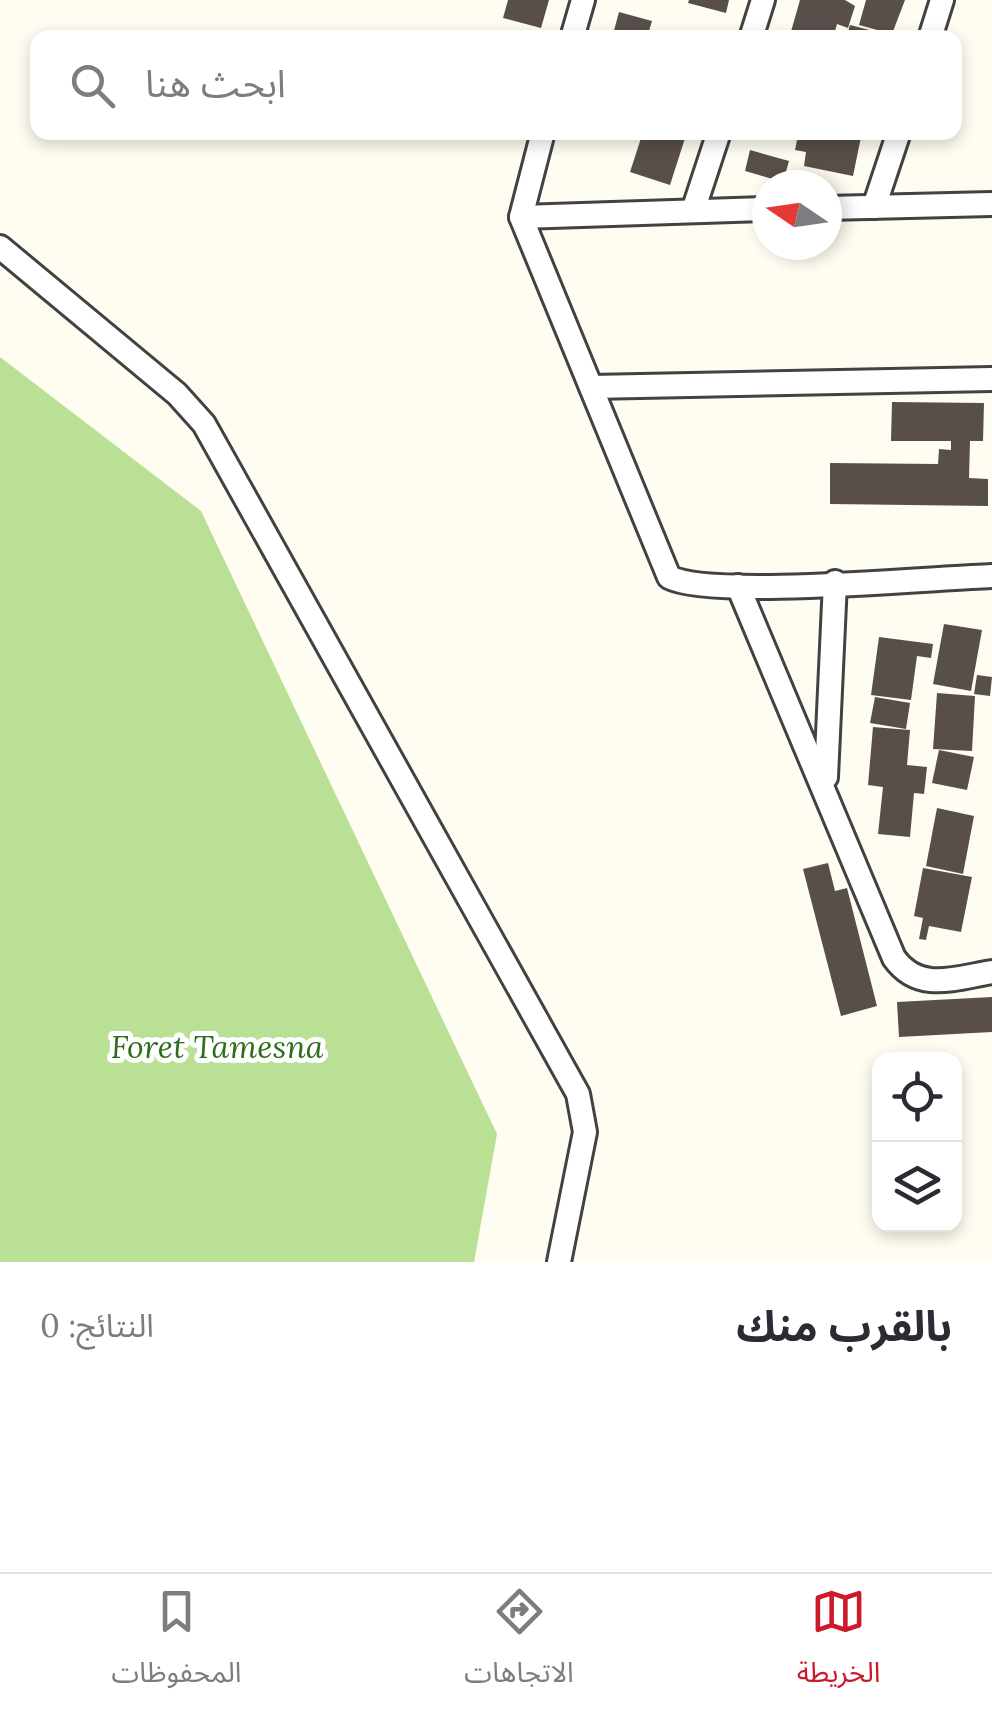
<!DOCTYPE html>
<html lang="ar">
<head>
<meta charset="utf-8">
<style>
  body { margin:0; font-family:Lora,"Noto Sans Arabic",serif; background:#f2f2f3; color:#2b2b33; direction:rtl }
  .controls { position:absolute; right:30px; bottom:30px; display:grid; overflow:hidden; border-radius:20px; box-shadow:0 5px 15px #0003 }
  .controls button { width:90px; height:90px; display:grid; place-items:center; padding:0; border:0; border-bottom:2px solid #e1e1e2; background:#fff; color:#2b2b33; font:50px sans-serif }
  .compass { position:absolute; left:752px; top:170px; width:90px; height:90px; border-radius:50%; background:#fff; box-shadow:0 5px 15px #0003; rotate:283deg }
  .list { margin:0; padding:0; list-style:none }
  h2 { display:flex; justify-content:space-between; align-items:center; height:130px; margin:0; padding:0 40px; font-size:42px }
  h2 small { font-size:32px; font-weight:400; color:#7c7c81 }
  .icon { flex:none; width:55px; height:55px; fill:none; stroke:currentColor; stroke-width:2; stroke-linecap:round; stroke-linejoin:round }
  .map { position:relative; flex:none; width:992px; height:1262px; overflow:hidden; direction:ltr }
  .search { position:absolute; background:#fff; box-shadow:0 5px 15px #0003; left:30px; right:30px; top:30px; height:110px; display:flex; align-items:center; gap:25px; box-sizing:border-box; padding:0 35px; border-radius:20px; color:#7c7c81; font-size:38px }
  .sheet { height:310px; background:#fff }
  nav { display:flex; justify-content:space-around; align-items:center; box-sizing:border-box; height:140px; border-top:2px solid #e1e1e2; background:#fff; font-size:28px; color:#7c7c81 }
  nav a { display:grid; justify-items:center; gap:5px }
  nav .on { color:#cc1a2a }
  .map>svg:first-child { display:block }
  .forest { fill:#b9e094 }
  .building { fill:#594f4a }
  .lines { fill:none; stroke-linecap:round; stroke-linejoin:round }
  .street-casing { stroke:#424242; stroke-width:28 }
  .street { stroke:#fff; stroke-width:22 }
  .labels { text-anchor:middle; dominant-baseline:central; stroke-width:10; stroke-linejoin:round; paint-order:stroke }
  .park-label { font-size:32px; font-style:italic; fill:#2e6d19; stroke:#fff }
</style>
</head>
<body>
<div class="map">
<svg width="992" height="1262" viewBox="0 0 992 1262">
  <rect width="100%" height="100%" fill="#fffcf1"/>
  <path class="forest" d="M0 357 201 511 497 1134 474 1262H0Z"/>
  <g class="building">
    <path d="M508 0H549L541 28 503 18Z"/>
    <path d="M689 0H729L726 13 688 3Z"/>
    <path d="M800 0H845L855 6 848 28 837 24 833 38 790 35Z"/>
    <path d="M866 0H905L892 34 859 25Z"/>
    <path d="M619 12 652 21 647 38H612Z"/>
    <path d="M850 25 893 36V38H846Z"/>
    <path d="M643 132H687L670 185 630 172Z"/>
    <path d="M820 132H862L853 176 804 166 806 152 795 150 798 135 819 140Z"/>
    <path d="M750 150 789 161 783 182 745 171Z"/>
    <path d="M892 402 984 403 983 441H970L969 478 988 479V506L830 504V463L938 464 939 449 951 450V441H891Z"/>
    <path d="M944 624 982 630 971 691 933 684Z"/>
    <path d="M879 637 933 644 931 658 917 656 911 700 871 695Z"/>
    <path d="M977 675 992 677 990 696 974 694Z"/>
    <path d="M937 693 975 696 972 751 933 749Z"/>
    <path d="M875 697 910 703 906 729 870 723Z"/>
    <path d="M873 727 910 730 907 765 927 767 924 794 914 793 910 837 878 834 883 787 868 785Z"/>
    <path d="M939 750 974 757 967 790 932 783Z"/>
    <path d="M937 808 974 816 963 874 926 866Z"/>
    <path d="M828 863 835 891 847 888 877 1006 841 1016 803 869Z"/>
    <path d="M923 868 972 877 961 932 929 926 926 940 919 939 923 918 914 916Z"/>
    <path d="M992 997V1032L899 1037 897 1002Z"/>
  </g>
  <g class="lines">
    <defs>
      <g id="street">
        <path d="M572 38 583 0"/>
        <path d="M751 38 763 0"/>
        <path d="M930 38 942 0"/>
        <path d="M543 132 521 217 669 577C709 599 933 578 992 576"/>
        <path d="M874 207 899 132"/>
        <path d="M827 208 992 204"/>
        <path d="M693 211 719 132"/>
        <path d="M521 217 767 209"/>
        <path d="M0 247 177 394 204 424 544 1033 578 1094 585 1132 559 1262"/>
        <path d="M591 387 992 379"/>
        <path d="M738 586 894 958C919 993 955 978 992 972"/>
        <path d="M826 777 835 582"/>
      </g>
    </defs>
    <use href="#street" class="street-casing"/>
    <use href="#street" class="street"/>
  </g>
  <g class="labels">
    <g class="park-label">
      <text x="217" y="1046">Foret Tamesna</text>
    </g>
  </g>
</svg>
<div class="controls">
<button><svg class="icon" aria-label="locate" viewBox="0 0 24 24"><circle cx="12" cy="12" r="6"/><path d="M12 2v4M12 18v4M2 12h4M18 12h4"/></svg></button>
<button><svg class="icon" aria-label="layers" viewBox="0 0 24 24"><path d="M12 4l9 5-9 5-9-5zM3 14l9 5 9-5"/></svg></button>
</div>
<svg class="compass" viewBox="-18 -18 36 36"><path d="M0-13l5 13h-10z" fill="#e53935"/><path d="M0 13l5-13h-10z" fill="#7c7c81"/></svg>
<div class="search"><svg class="icon" aria-label="search" viewBox="0 0 24 24"><circle cx="10" cy="10" r="6"/><path d="M15 15l6 6"/></svg>ابحث هنا</div>
</div>
<section class="sheet">
<h2>بالقرب منك<small>النتائج: 0</small></h2>
<ul class="list">
</ul>
</section>
<nav>
<a class="on"><svg class="icon" aria-label="map" viewBox="0 0 24 24"><path d="M3 6l6-2 6 2 6-2v14l-6 2-6-2-6 2zM9 4v14M15 6v14"/></svg>الخريطة</a>
<a><svg class="icon" aria-label="directions" viewBox="0 0 24 24"><path d="M12 3l9 9-9 9-9-9zM9 14v-3h6M13 9l2 2-2 2"/></svg>الاتجاهات</a>
<a><svg class="icon" aria-label="saved" viewBox="0 0 24 24"><path d="M7 4h10v16l-5-4-5 4z"/></svg>المحفوظات</a>
</nav>
</body>
</html>
